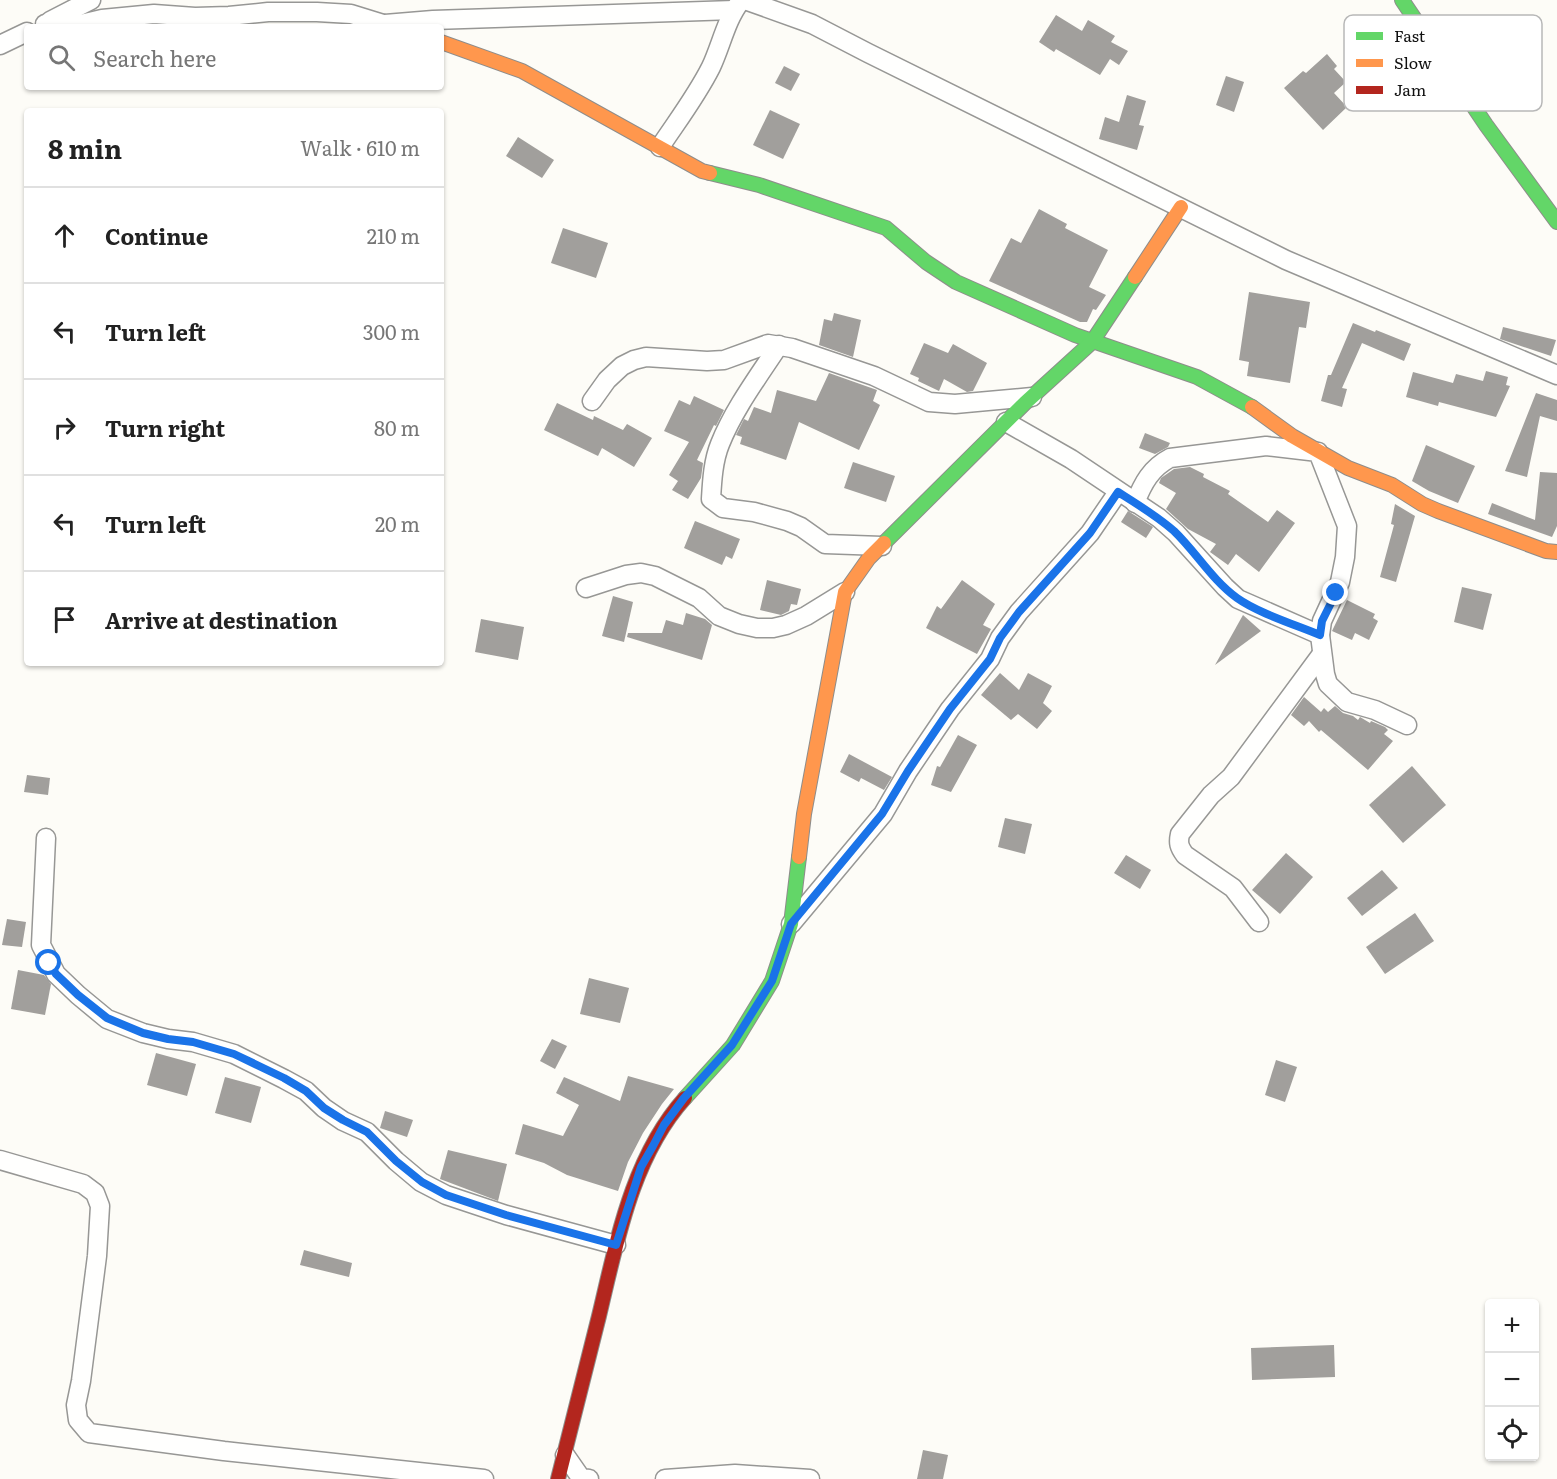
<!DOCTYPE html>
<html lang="en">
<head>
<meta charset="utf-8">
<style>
  body { margin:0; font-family:Literata,serif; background:#f6f6f6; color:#222 }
  .controls { position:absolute; right:18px; bottom:18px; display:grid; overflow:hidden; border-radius:6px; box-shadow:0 2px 4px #0004 }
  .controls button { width:54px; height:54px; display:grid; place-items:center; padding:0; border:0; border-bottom:2px solid #e0e0e0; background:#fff; color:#222; font:30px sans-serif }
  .stop { position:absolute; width:18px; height:18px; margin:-14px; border:4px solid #1a73e8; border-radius:50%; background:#fff }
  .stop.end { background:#1a73e8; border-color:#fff; box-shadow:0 2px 6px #0008 }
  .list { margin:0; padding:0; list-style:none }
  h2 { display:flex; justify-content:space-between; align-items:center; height:78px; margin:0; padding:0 24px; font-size:26px }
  h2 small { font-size:20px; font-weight:400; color:#767676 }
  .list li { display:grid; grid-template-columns:39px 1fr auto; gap:18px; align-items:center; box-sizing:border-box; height:96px; padding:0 24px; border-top:2px solid #e0e0e0 }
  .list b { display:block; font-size:22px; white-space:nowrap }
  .list em { font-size:20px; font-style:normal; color:#767676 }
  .icon { flex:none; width:33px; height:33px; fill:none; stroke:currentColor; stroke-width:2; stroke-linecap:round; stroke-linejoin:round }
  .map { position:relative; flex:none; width:1557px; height:1479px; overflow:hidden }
  .search { position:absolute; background:#fff; box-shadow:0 2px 4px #0004; left:24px; top:24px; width:420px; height:66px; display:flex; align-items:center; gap:15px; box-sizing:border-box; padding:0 21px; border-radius:6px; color:#767676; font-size:22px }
  .panel { position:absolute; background:#fff; box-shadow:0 2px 4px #0004; left:24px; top:108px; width:420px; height:558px; border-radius:6px }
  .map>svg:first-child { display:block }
  .building { fill:#a19f9c }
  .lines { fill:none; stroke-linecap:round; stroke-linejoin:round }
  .street-casing { stroke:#979795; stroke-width:21 }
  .fast-casing { stroke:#8e8d8b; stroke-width:16 }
  .slow-casing { stroke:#8e8d8b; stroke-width:16 }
  .jam-casing { stroke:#8e8d8b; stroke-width:16 }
  .street { stroke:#fffffe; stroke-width:18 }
  .fast { stroke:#63d668; stroke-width:14 }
  .slow { stroke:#ff974d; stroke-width:14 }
  .jam { stroke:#b3261e; stroke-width:14 }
  .route { stroke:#1a73e8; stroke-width:8 }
  .key { fill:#fff; stroke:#b8b8b8; stroke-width:1.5 }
  .key-label { font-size:16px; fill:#111 }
</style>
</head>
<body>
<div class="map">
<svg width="1557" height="1479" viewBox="0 0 1557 1479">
  <rect width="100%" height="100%" fill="#fdfcf7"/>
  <g class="building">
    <path d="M1056 15 1082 31 1088 20 1115 36 1111 42 1128 51 1119 65 1110 59 1100 75 1056 49 1054 52 1039 42Z"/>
    <path d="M1327 54 1337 66 1334 69 1346 82 1334 93 1347 107 1323 130 1284 88 1303 71 1306 73Z"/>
    <path d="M784 66 800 74 791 91 775 83Z"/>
    <path d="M1226 76 1244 82 1234 112 1216 105Z"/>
    <path d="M1127 95 1146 101 1139 125 1144 126 1137 150 1099 139 1105 117 1119 122Z"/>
    <path d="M770 110 800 124 783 159 753 145Z"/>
    <path d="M518 137 554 160 542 178 506 156Z"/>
    <path d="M1039 209 1067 224 1065 228 1108 250 1089 287 1106 295 1096 310 1093 309 1087 322H1080L989 281 1011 238 1021 243Z"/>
    <path d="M563 228 608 243 596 278 551 263Z"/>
    <path d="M1249 292 1310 302 1306 328 1299 327 1290 383 1247 376 1249 362 1239 360Z"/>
    <path d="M834 313 861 320 853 357 819 345 824 319 832 321Z"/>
    <path d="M1353 323 1375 332 1376 330 1411 344 1404 361 1362 343 1342 388 1347 389 1342 407 1321 401 1328 375H1331Z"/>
    <path d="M1503 327 1556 340 1551 356 1500 339Z"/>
    <path d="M924 343 948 353 953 344 987 363 973 391 967 392 944 379 939 391 918 381 919 378 910 374Z"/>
    <path d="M1486 371 1508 377 1506 385 1510 386 1496 417 1439 402 1438 406 1406 397 1413 372 1453 383 1456 374 1483 381Z"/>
    <path d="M829 373 877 390 873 401 880 405 859 450 799 422 786 460 740 444 742 437 736 435 744 419 748 421 754 407 771 413 777 390 816 401Z"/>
    <path d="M1536 393 1557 400V421L1540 416 1527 477 1505 471Z"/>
    <path d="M694 396 724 410 716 426 714 425 697 460 703 463 701 478 688 499 672 490 678 481 669 475 689 442 664 431 679 400 690 405Z"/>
    <path d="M557 403 593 420 594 416 623 430 627 424 652 438 634 467 602 448 598 456 544 430Z"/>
    <path d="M1145 433 1170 443 1168 447 1155 454 1139 448Z"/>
    <path d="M1426 445 1475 466 1458 503 1429 491 1412 481Z"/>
    <path d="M853 462 895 476 886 502 844 488Z"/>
    <path d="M1190 467 1204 474 1203 477 1230 491 1228 494 1268 522 1277 510 1295 523 1259 572 1236 554 1228 565 1210 552 1216 544 1188 529 1166 509 1176 493 1159 483 1161 478 1174 469Z"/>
    <path d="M1540 472 1557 473V526L1552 537 1488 514 1492 503 1535 520Z"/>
    <path d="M1395 504 1415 516 1396 582 1380 577 1394 525 1391 524Z"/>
    <path d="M1128 511 1153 527 1146 538 1121 522Z"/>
    <path d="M695 521 740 539 732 559 726 556 722 565 684 548Z"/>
    <path d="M767 580 801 589 797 605 791 604 789 611 781 615 760 610Z"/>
    <path d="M962 580 995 604 983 625 991 629 977 654 926 628 937 606 941 609Z"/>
    <path d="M1462 587 1492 594 1483 630 1454 622Z"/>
    <path d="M613 596 633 602 624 642 602 636Z"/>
    <path d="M1347 600 1375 614 1373 618 1378 621 1369 640 1355 633 1352 640 1332 631Z"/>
    <path d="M686 613 705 619 712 625 702 660 627 637 628 633H662L666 620 683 625Z"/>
    <path d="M1243 615 1261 631 1215 665Z"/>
    <path d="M481 619 524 627 518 660 475 652Z"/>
    <path d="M1000 673 1019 690 1028 673 1052 686 1043 703 1052 711 1037 729 1018 714 1011 720 981 695Z"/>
    <path d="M1304 697 1321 712 1324 708 1328 712 1335 706 1343 713 1353 716 1358 720 1360 717 1370 723 1371 721 1385 727 1388 730 1384 734 1393 741 1368 770 1321 730 1319 732 1309 721 1304 726 1291 715Z"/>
    <path d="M958 735 977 745 951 792 931 785 937 766 940 767Z"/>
    <path d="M849 754 892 777 884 790 861 778 859 782 840 772Z"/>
    <path d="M1412 766 1446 805 1403 843 1369 805Z"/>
    <path d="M27 775 50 778 48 795 24 792Z"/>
    <path d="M1005 818 1032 824 1025 854 998 847Z"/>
    <path d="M1286 853 1313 877 1280 914 1252 890Z"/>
    <path d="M1126 855 1151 870 1140 889 1114 873Z"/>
    <path d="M1382 870 1398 888 1362 916 1347 898Z"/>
    <path d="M1415 913 1434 941 1385 974 1366 947Z"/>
    <path d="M7 919 26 922 22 947 2 945Z"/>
    <path d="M18 970 44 975 51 984 45 1015 11 1009Z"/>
    <path d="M589 978 629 988 620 1023 580 1014Z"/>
    <path d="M552 1039 567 1046 555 1069 540 1061Z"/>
    <path d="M156 1053 196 1064 187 1096 147 1085Z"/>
    <path d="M1276 1060 1297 1067 1285 1102 1265 1095Z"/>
    <path d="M628 1076 674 1089 662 1104 643 1133 628 1162 618 1191 567 1175 544 1163 515 1154 523 1124 563 1136 579 1105 556 1093 564 1077 620 1101Z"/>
    <path d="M225 1077 261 1087 251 1123 215 1113Z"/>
    <path d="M385 1111 413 1120 407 1137 380 1128Z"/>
    <path d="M448 1150 507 1164 498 1201 440 1179Z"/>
    <path d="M304 1250 352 1263 349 1277 300 1265Z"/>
    <path d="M1334 1345 1335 1377 1252 1380 1251 1348Z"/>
    <path d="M923 1450 948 1455 943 1479H917Z"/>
  </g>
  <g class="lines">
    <defs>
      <g id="street">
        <path d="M745 0 812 24 868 53 1286 260 1557 375"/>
        <path d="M50 21 91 0"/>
        <path d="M45 24H81L102 19 154 14 195 17 229 16 268 12H317L351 14 393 27"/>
        <path d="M385 24 433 20 734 10"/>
        <path d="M0 45 27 32"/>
        <path d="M660 147C678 120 697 95 711 67 721 46 726 20 740 2"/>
        <path d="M779 345C758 377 734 409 720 444 713 461 712 482 711 499L723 508 754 512 787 521 801 527 825 544 882 546"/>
        <path d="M592 401 607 380 622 366 634 360 646 357 707 361 724 360 768 344 792 348 874 376 929 402 955 404 1032 397"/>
        <path d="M1006 422 1071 459 1159 518 1176 533 1225 587 1238 599 1320 635"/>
        <path d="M1135 503C1143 483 1151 468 1170 458L1266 446 1318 452 1347 526 1345 557 1340 582 1322 621 1320 635 1325 674 1328 684 1347 702 1375 710 1407 725"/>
        <path d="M586 588 626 575 641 573 655 576 699 598 719 616 739 624 757 628H773L786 625 806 616 845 592"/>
        <path d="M46 838 41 945 56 974 78 995 107 1019 143 1033 168 1039 193 1042 234 1054 284 1079 306 1091 324 1108 343 1121 367 1132 396 1161 421 1182 446 1195 506 1215 616 1245"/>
        <path d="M1259 922 1233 888 1185 855C1179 847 1178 843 1180 834L1211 795 1231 777 1321 655"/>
        <path d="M791 924 883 814 908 771 950 709 990 659 1000 638 1019 612 1090 533 1118 492"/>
        <path d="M0 1160 83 1184 95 1193 100 1206 97 1256 81 1381 76 1405 78 1420 89 1433 224 1451 484 1479"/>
        <path d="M565 1455 581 1478 589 1479"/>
        <path d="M665 1479 735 1474 810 1479"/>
      </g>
      <g id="fast">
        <path d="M1402 0 1486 125 1557 222"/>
        <path d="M710 173 759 185 886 228 926 262 956 282 1075 335 1197 377 1252 407"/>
        <path d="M884 543 1025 403 1092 342 1135 277"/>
        <path d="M685 1098 733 1045 772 981 791 924 799 857"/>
      </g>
      <g id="slow">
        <path d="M441 42 522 71 702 171 710 173"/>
        <path d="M1135 277 1181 207"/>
        <path d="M1252 407 1292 436 1348 468 1392 485 1422 504 1438 511 1546 551 1557 552"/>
        <path d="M799 857 804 814 845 592 869 558 884 543"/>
      </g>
      <path id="jam" d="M558 1479C572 1425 585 1370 599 1316 617 1241 632 1157 685 1098"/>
    </defs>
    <use href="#street" class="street-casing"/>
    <use href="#fast" class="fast-casing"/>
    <use href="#slow" class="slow-casing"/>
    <use href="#jam" class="jam-casing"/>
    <use href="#street" class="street"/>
    <use href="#fast" class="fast"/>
    <use href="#slow" class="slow"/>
    <use href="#jam" class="jam"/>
  </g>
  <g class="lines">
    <path class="route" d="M49 963 56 974 78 995 107 1018 143 1033 168 1039 193 1042 234 1054 284 1078 306 1091 324 1108 343 1120 367 1132 396 1161 422 1182 446 1195 506 1215 616 1245 641 1167 653 1146 664 1125 684 1098 732 1045 772 981 791 924 882 814 908 771 950 709 990 659 1000 638 1019 612 1090 533 1118 492C1137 504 1157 516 1174 531 1196 552 1212 580 1237 598 1258 613 1296 625 1320 635L1322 621 1336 593"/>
  </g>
  <rect x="1344" y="15" width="198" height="96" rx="9" class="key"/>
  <rect x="1356" y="32" width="27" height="8" fill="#63d668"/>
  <rect x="1356" y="59" width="27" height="8" fill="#ff974d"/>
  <rect x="1356" y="86" width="27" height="8" fill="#b3261e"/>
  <g class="key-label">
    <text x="1394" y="42">Fast</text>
    <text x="1394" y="69">Slow</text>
    <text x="1394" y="96">Jam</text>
  </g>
</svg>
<div class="controls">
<button>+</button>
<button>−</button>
<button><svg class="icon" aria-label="locate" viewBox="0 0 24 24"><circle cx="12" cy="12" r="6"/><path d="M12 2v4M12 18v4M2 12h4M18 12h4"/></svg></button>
</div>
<div class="stop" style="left:49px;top:963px"></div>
<div class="stop end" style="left:1336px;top:593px"></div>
<div class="search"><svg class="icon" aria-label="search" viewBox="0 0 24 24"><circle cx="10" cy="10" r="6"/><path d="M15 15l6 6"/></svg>Search here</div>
<section class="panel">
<h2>8 min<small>Walk · 610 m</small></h2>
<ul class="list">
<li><svg class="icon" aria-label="ahead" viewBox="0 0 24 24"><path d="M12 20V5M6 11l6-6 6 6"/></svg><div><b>Continue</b></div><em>210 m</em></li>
<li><svg class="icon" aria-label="left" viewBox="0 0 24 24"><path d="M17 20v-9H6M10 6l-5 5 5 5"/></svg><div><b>Turn left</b></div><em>300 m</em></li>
<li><svg class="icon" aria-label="right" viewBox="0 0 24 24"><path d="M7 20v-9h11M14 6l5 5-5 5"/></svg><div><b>Turn right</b></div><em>80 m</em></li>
<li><svg class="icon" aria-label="left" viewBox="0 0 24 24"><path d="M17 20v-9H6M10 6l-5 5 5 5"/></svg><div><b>Turn left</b></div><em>20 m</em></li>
<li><svg class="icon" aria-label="arrive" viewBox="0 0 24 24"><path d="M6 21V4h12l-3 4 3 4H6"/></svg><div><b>Arrive at destination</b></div></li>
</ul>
</section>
</div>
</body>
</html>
